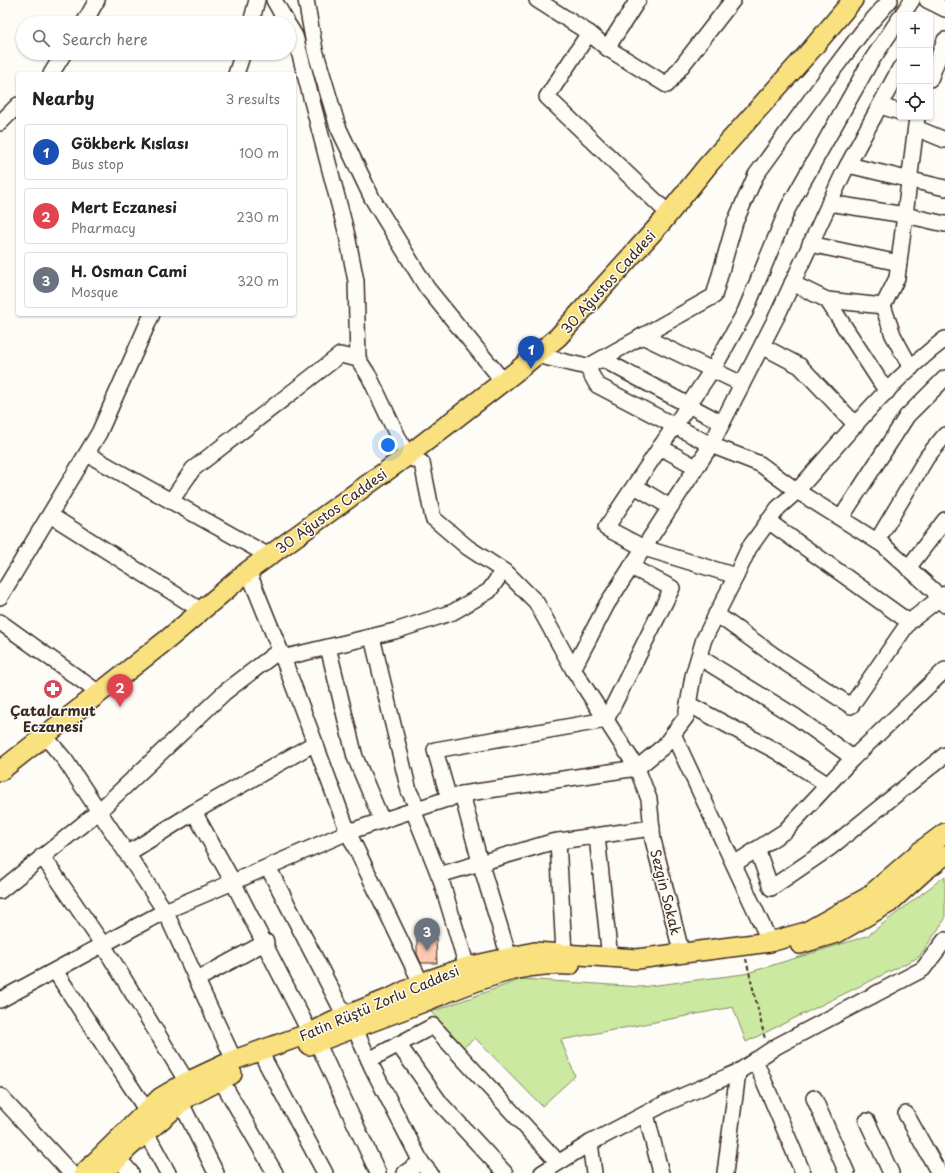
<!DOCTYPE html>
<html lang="en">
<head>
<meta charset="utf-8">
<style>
  body { margin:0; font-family:"Playpen Sans",sans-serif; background:#f2f2f2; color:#222 }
  .controls { position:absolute; right:12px; top:12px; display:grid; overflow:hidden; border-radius:4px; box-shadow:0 1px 3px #0004 }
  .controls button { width:36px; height:36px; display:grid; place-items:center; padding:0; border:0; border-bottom:1px solid #e0e0e0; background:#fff; color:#222; font:20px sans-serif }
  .you { position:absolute; left:388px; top:445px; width:14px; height:14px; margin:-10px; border:3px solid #fff; border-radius:50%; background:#1a73e8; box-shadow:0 0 0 6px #1a73e833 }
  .badge { display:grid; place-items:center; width:26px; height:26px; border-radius:50%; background:#b45309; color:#fff; font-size:13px; font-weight:700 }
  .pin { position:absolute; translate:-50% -33px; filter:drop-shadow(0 1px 2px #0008) }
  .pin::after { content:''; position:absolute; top:21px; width:14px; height:12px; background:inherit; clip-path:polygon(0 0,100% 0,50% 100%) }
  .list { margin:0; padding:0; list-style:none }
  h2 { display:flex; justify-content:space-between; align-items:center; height:52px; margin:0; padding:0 16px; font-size:17px }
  h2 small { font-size:13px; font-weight:400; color:#767676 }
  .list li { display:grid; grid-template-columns:26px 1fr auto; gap:12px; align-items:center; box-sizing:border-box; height:56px; margin:0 8px 8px; padding:0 8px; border:1px solid #e0e0e0; border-radius:4px }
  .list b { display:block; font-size:15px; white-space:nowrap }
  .list p { margin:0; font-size:13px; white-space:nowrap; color:#767676 }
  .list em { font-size:13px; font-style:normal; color:#767676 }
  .icon { flex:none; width:22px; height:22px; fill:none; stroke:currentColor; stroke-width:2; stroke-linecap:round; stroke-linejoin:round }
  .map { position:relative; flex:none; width:945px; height:1173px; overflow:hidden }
  .search { position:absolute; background:#fff; box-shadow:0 1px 3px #0004; left:16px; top:16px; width:280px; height:44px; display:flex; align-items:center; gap:10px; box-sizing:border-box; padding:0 14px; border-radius:22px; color:#767676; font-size:15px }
  .panel { position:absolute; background:#fff; box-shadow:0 1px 3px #0004; left:16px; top:72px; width:280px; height:244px; border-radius:4px }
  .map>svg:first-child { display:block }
  .green { fill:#cbe9a1; stroke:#838a60 }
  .building { fill:#fec9b0; stroke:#3b2a1e }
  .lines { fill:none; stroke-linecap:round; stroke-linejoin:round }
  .minor-casing { stroke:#3b2a1e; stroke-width:18 }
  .major-casing { stroke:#3b2a1e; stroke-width:22 }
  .path { stroke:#3b2a1e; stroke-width:2; stroke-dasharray:4 3; stroke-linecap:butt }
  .minor { stroke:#fdfcf7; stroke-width:15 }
  .major { stroke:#fae180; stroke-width:19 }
  .labels { text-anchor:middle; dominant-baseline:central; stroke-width:3; stroke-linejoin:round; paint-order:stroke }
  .street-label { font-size:14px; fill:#3b2a1e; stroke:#fdfcf7 }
  .poi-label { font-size:14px; font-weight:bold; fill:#3b2a1e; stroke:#fdfcf7 }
</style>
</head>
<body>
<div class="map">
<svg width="945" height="1173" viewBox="0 0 945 1173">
  <rect width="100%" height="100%" fill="#fdfcf7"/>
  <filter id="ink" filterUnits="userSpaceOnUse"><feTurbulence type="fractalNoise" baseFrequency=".025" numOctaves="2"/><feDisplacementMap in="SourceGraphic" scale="8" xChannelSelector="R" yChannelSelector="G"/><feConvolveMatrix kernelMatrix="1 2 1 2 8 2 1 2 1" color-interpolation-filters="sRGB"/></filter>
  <g filter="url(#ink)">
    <path class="green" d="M945 876V919L919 957 746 1042 733 1007 561 1040 575 1076 542 1106 475 1038 464 1047 431 1012 522 979 641 987 744 974 867 936Z"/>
    <path class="building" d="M417 938H436L437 963H421L417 954Z"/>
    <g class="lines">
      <defs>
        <g id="minor">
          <path d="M274 0 287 23"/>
          <path d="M306 0 315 50 338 127 372 198 427 288 503 381"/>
          <path d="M537 0 589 33 547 97 669 214"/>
          <path d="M927 0 945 9"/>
          <path d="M902 15 912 0"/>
          <path d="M84 23 97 0"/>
          <path d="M251 23 257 0"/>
          <path d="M289 26 295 36 347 235 356 281 358 359"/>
          <path d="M589 33 607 48 638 0"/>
          <path d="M607 48 667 85 733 0"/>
          <path d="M51 74 64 53"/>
          <path d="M236 74 243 53"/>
          <path d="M930 79 945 40"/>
          <path d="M880 106 900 112"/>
          <path d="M917 117 905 215 945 224"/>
          <path d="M0 123 18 105"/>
          <path d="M916 128 945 140"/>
          <path d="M848 165 945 188"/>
          <path d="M829 203 905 215 897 278 883 306"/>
          <path d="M810 244 899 263"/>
          <path d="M792 283 827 300 887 392"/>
          <path d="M827 300 883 306 893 335 911 368"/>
          <path d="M642 336 742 384"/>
          <path d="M762 346 800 366 856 425"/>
          <path d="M536 355 587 367 714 296 735 222 756 175 818 90 862 32 890 0"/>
          <path d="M602 359 722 423"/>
          <path d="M587 367 597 385 711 445 760 464 797 491C844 438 889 381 945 339"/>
          <path d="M660 447 696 467"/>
          <path d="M87 454 269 556"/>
          <path d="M635 486 670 507"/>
          <path d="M171 501 193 469 340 355 358 359 369 376 407 456 422 463 433 518 467 547 508 574 536 602 573 669 637 768 664 746 686 717 693 676 704 639 736 576 644 548 606 528 716 364 745 312 788 208 869 64 900 18"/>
          <path d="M50 515 202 611"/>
          <path d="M841 518 907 416 945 378"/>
          <path d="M768 521 909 622"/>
          <path d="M877 541 927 457 945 435"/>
          <path d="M908 568 945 520"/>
          <path d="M736 576 749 548 778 508 797 491 883 545 933 590 945 605"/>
          <path d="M0 597 99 433 152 314"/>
          <path d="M716 614 775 656 851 706 909 622 945 594"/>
          <path d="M0 622 99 693"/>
          <path d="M372 637 409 791 418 809"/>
          <path d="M328 647 395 631 453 612 489 591 503 571"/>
          <path d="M280 650 315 743"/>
          <path d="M699 657 796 717 853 758"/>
          <path d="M282 658 328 647 355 757 382 821"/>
          <path d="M573 669 607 604 711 445 779 312 843 174 900 68"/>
          <path d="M688 704 776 751 828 785"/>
          <path d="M673 734 770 942"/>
          <path d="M45 736 65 760 165 911 233 882 310 1033"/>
          <path d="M462 794 480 862 509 957"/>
          <path d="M449 799 435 750 606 720 672 588 631 567"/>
          <path d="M413 810 441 880 467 967"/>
          <path d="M597 836 610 959"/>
          <path d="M558 841 564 953"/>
          <path d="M757 849 771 888 831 847 945 755"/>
          <path d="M127 854 194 812 233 882 348 832 315 743 194 812"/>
          <path d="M42 856 103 945 187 1082"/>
          <path d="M734 864 785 831 853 758 945 670"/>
          <path d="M268 867 345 1016"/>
          <path d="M439 875 552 842 652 828"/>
          <path d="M0 891 99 811 225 692 280 650 248 571"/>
          <path d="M55 971 147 1111"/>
          <path d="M198 979 266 942"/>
          <path d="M421 983 348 832 462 794 637 768 649 799 653 840 682 955"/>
          <path d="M0 1000 165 911 234 1060"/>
          <path d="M355 1029 372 1067 421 1162 430 1173"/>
          <path d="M317 1042 378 1173"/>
          <path d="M398 1044 441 1104 505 1173"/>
          <path d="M369 1060 433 1026 558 1162"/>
          <path d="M755 1060 803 1173"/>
          <path d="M265 1061 325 1173"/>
          <path d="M221 1080 275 1173"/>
          <path d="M0 1096 71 1173"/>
          <path d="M814 1098 847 1173"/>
          <path d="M181 1103 216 1173"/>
          <path d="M646 1114 661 1173"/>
          <path d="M906 1114 939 1173"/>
          <path d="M867 1121 891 1173"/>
          <path d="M150 1140 168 1173"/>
          <path d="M590 1143 594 1173"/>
          <path d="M124 1165 131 1173"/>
          <path d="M405 1173 421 1162"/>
          <path d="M542 1173 590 1143 664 1104 738 1072 777 1046 923 969 945 940"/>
          <path d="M725 1173 738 1072"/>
        </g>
        <g id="major">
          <path d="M0 771 168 639 248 571 407 456 518 370 558 337 662 222 708 165 810 51 853 0"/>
          <path d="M800 944 837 933 889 903 923 872 945 855"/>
          <path d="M309 1045C347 1031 384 1017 421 1003 469 984 517 961 570 965"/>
          <path d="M84 1173 160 1098 187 1082 234 1060 310 1033 345 1016 393 997 421 983 467 967 535 952 637 959 770 942 806 932 868 897 922 850 945 833"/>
          <path d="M104 1173 129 1147 188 1097 232 1074"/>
        </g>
      </defs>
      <use href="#minor" class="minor-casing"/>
      <use href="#major" class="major-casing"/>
      <path class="path" d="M746 959 765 1039"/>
      <use href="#minor" class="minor"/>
      <use href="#major" class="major"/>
    </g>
  </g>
  <defs>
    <symbol id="pharmacy-disc" viewBox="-11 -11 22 22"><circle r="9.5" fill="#d1495b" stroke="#fdfcf7"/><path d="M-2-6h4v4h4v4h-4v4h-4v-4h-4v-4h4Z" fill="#fff"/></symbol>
  </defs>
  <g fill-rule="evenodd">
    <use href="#pharmacy-disc" x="42" y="678" width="22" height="22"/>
  </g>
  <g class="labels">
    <g class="street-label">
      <text transform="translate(608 282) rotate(-48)">30 Ağustos Caddesi</text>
      <text transform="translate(331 511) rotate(-36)">30 Ağustos Caddesi</text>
      <text transform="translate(666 892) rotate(76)">Sezgin Sokak</text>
      <text transform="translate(379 1003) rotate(-23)">Fatin Rüştü Zorlu Caddesi</text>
    </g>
    <g class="poi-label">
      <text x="53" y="710">Çatalarmut<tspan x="53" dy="16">Eczanesi</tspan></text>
    </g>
  </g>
</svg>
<div class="controls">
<button>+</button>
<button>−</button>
<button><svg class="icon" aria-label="locate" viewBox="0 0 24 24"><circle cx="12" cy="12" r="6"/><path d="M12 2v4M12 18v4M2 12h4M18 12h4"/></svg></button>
</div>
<div class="you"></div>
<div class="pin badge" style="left:531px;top:369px;background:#1a4fb4">1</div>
<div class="pin badge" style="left:120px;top:707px;background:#e0444e">2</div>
<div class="pin badge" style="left:427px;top:951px;background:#6b7280">3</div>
<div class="search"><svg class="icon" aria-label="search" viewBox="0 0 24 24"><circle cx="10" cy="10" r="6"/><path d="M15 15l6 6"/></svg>Search here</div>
<section class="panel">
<h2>Nearby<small>3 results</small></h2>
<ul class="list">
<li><span class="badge" style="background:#1a4fb4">1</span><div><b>Gökberk Kıslası</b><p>Bus stop</p></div><em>100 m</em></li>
<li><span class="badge" style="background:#e0444e">2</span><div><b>Mert Eczanesi</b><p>Pharmacy</p></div><em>230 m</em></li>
<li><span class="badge" style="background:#6b7280">3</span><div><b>H. Osman Cami</b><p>Mosque</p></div><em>320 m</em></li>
</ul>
</section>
</div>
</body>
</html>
